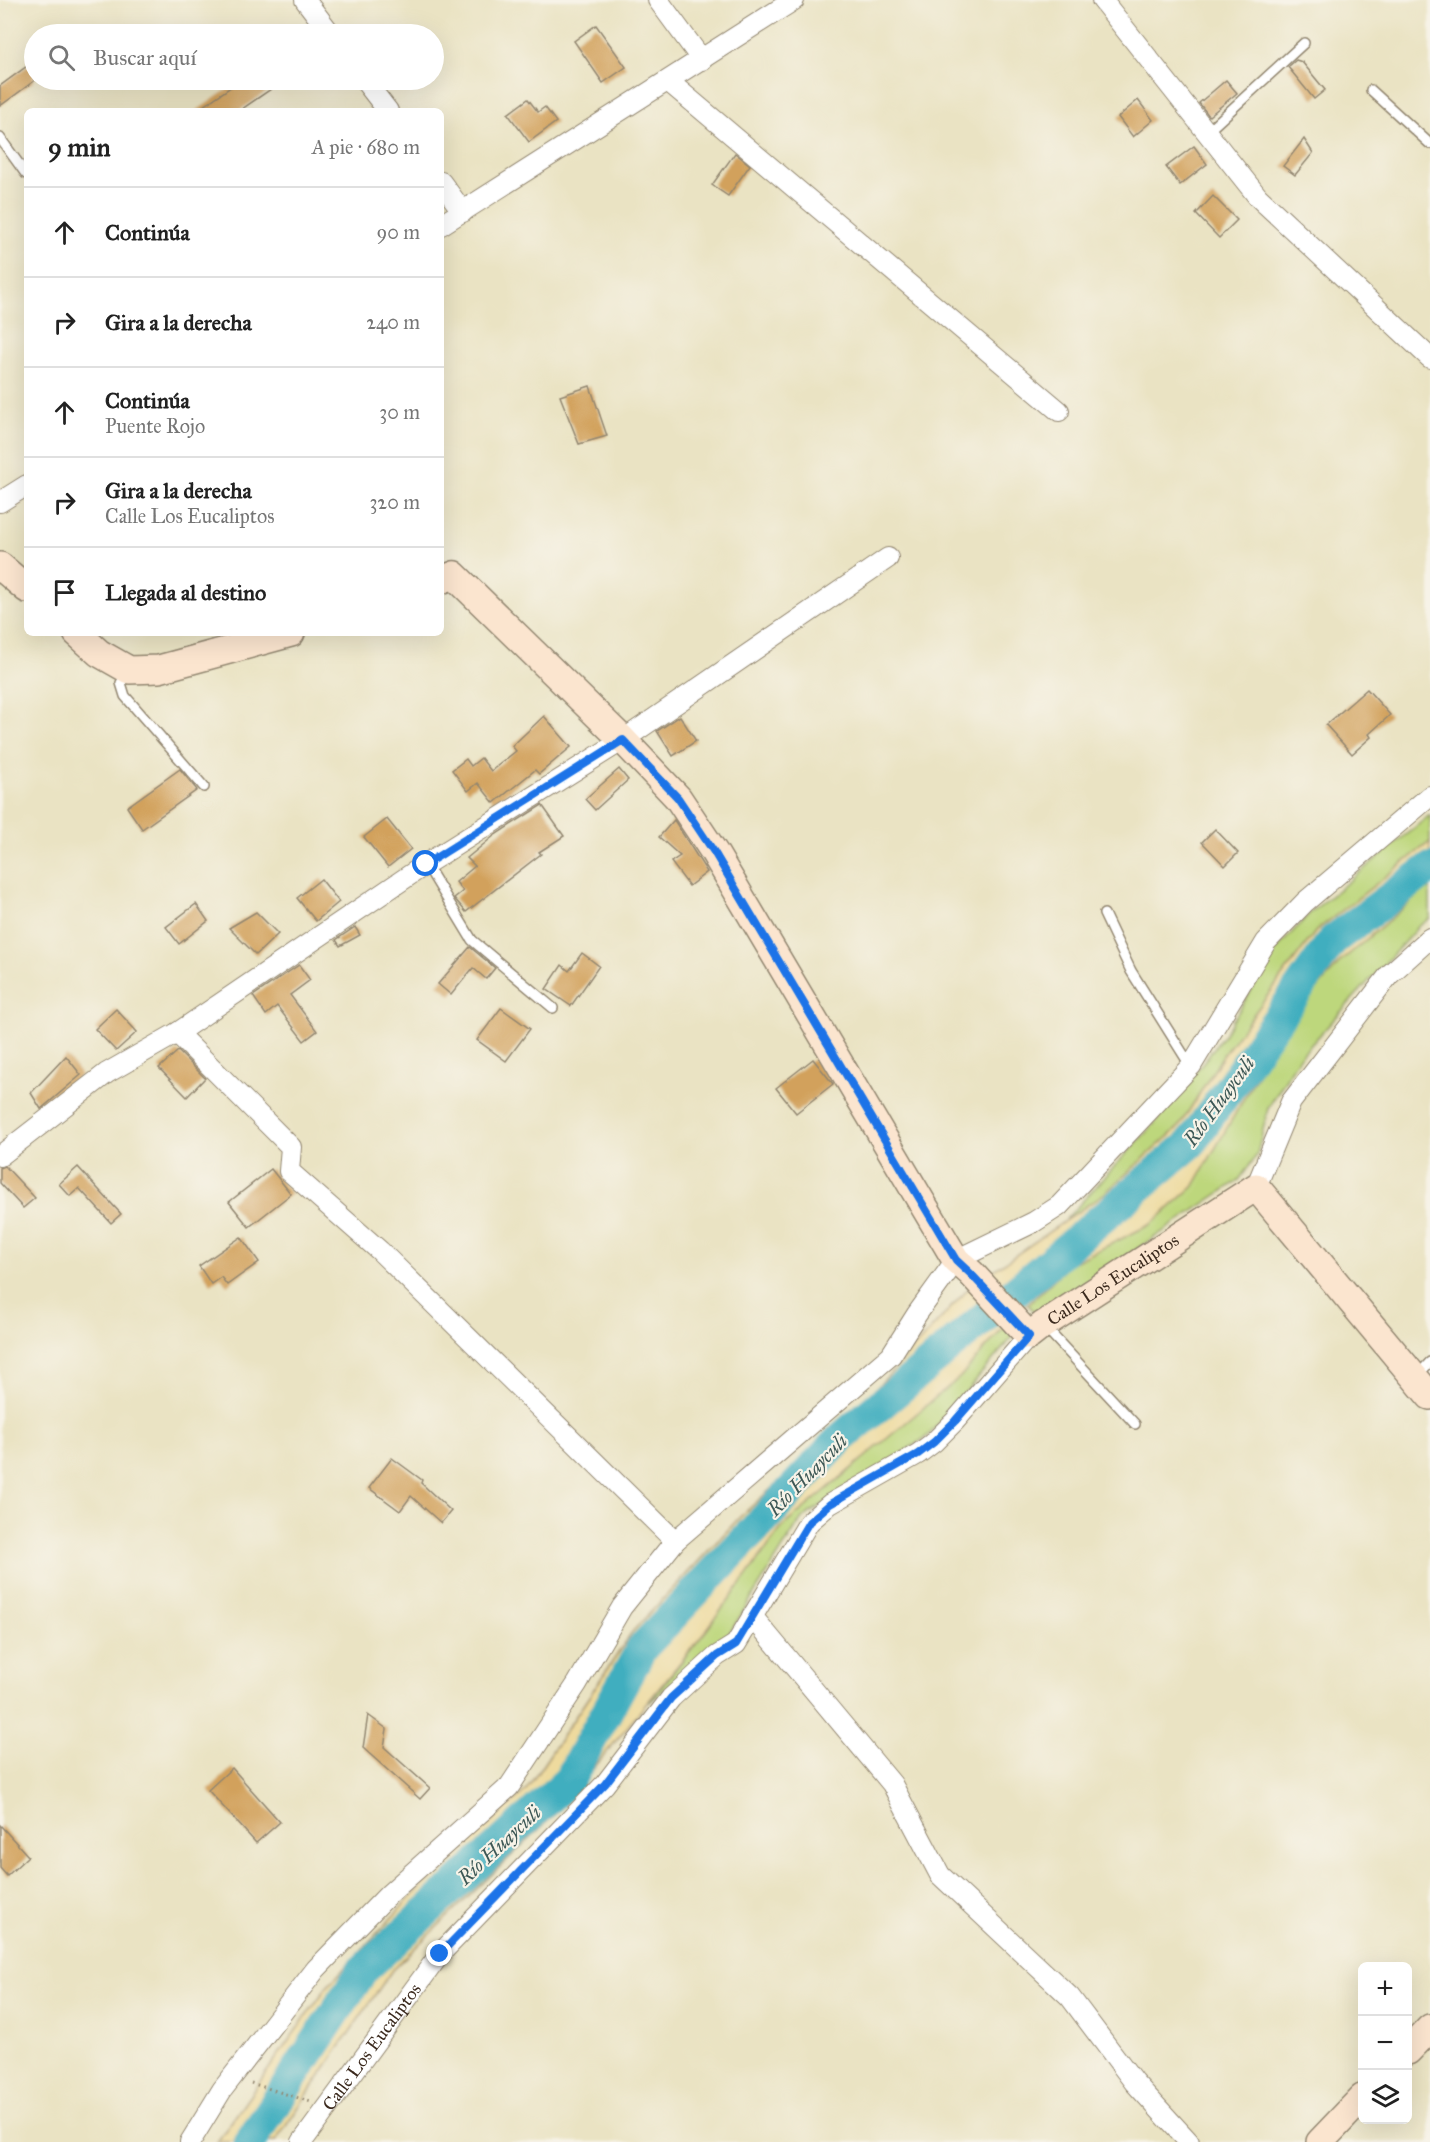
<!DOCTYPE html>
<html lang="es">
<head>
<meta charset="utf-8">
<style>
  body { margin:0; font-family:"IM FELL Great Primer",serif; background:#f6f6f6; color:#222 }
  .controls { position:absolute; right:18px; bottom:18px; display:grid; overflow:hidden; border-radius:9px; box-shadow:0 6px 24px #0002 }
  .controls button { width:54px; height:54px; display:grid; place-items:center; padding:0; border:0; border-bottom:2px solid #e0e0e0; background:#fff; color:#222; font:30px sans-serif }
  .stop { position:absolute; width:18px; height:18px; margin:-14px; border:4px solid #1a73e8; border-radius:50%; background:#fff }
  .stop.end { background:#1a73e8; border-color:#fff; box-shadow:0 2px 6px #0008 }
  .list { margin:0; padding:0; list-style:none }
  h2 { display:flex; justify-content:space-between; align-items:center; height:78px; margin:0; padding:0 24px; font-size:26px }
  h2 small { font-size:20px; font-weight:400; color:#767676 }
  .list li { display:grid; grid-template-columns:39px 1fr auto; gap:18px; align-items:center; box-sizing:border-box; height:90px; padding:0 24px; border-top:2px solid #e0e0e0 }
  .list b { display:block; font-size:22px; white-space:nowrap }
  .list p { margin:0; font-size:20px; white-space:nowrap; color:#767676 }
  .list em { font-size:20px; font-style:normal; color:#767676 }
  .icon { flex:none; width:33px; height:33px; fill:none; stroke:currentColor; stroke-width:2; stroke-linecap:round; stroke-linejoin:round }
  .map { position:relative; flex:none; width:1430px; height:2142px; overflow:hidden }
  .search { position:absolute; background:#fff; box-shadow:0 6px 24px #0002; left:24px; top:24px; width:420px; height:66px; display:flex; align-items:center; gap:15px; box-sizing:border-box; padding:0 21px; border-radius:33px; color:#767676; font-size:22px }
  .panel { position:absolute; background:#fff; box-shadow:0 6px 24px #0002; left:24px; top:108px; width:420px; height:528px; border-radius:9px }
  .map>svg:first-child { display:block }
  .green { fill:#bdd77c; stroke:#7c804d; stroke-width:1.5 }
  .sand { fill:#eeda9e; stroke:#94825e; stroke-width:1.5 }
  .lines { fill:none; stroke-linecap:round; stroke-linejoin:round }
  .river { stroke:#41aebf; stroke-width:32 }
  .building { fill:#d2a15b }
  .lane-casing { stroke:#928670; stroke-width:12 }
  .street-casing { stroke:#928670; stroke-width:22 }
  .secondary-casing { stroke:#928670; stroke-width:30 }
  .path { stroke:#928670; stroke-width:3; stroke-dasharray:1.5 4.5; stroke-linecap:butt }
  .lane { stroke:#fff; stroke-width:9 }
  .street { stroke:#fff; stroke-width:20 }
  .secondary { stroke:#fbe5cf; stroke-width:27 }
  .route { stroke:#1a73e8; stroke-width:8 }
  .labels { text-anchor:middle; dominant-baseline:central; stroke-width:4.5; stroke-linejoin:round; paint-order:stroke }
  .street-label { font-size:18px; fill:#3b2a1e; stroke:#f7f3e8 }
  .water-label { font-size:20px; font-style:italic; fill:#3d5856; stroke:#f7f3e8 }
</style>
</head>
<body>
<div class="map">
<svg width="1430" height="2142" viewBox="0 0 1430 2142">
  <rect width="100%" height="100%" fill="#f7f3e8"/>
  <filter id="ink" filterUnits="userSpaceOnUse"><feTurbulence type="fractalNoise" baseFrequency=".0167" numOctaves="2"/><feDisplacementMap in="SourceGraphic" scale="12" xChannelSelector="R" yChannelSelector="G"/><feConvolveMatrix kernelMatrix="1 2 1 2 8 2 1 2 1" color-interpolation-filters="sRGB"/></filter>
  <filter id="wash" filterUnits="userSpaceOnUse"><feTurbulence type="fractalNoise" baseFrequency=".008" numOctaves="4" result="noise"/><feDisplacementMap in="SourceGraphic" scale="24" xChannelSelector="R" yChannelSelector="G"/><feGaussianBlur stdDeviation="1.35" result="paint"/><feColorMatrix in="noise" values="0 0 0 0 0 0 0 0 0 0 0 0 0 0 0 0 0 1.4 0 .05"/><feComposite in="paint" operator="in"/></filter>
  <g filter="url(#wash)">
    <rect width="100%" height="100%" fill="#eae3c3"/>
    <g class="green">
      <path d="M1430 815V842L1316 931 1224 1054 1179 1127 1105 1193 1065 1220 1164 1113 1224 1035 1276 950 1310 913Z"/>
      <path d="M1430 885V918L1418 927 1298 1059 1268 1108 1257 1155 1239 1180 1037 1317 1028 1304 1070 1264 1151 1224 1193 1187 1286 1025 1341 961Z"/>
      <path d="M1007 1324 1014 1335 928 1436 802 1518 727 1637 649 1703 705 1632 783 1526 960 1377Z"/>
    </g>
    <path class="sand" d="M1430 842V885L1341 961 1286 1025 1193 1187 1151 1224 1070 1264 1007 1324 960 1377 783 1526 705 1632 561 1808 392 1970 275 2142H217L326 1988 410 1898 526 1790 633 1631 740 1517 848 1419 971 1286 1105 1193 1179 1127 1224 1054 1316 931Z"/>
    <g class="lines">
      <path class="river" d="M250 2142 363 1970 569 1780 642 1648 841 1438 1190 1144 1333 940 1430 868"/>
    </g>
    <g id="blocks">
      <g class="building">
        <path d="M596 25 626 67 603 83 574 41Z"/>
        <path d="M1296 60 1302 62 1325 90 1314 99 1288 67Z"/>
        <path d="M34 61V81L0 106V86Z"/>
        <path d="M241 80H284L239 111H196Z"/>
        <path d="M1226 80 1237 93 1209 116 1199 103Z"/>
        <path d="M528 99 538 112 545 107 556 122 529 142 508 114Z"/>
        <path d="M1138 100 1153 120 1133 137 1118 117Z"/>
        <path d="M1304 139 1313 153 1295 175 1283 166Z"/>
        <path d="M1194 146 1207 164 1180 185 1166 167Z"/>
        <path d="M735 153 750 165 728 196 712 185Z"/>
        <path d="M1213 196 1237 220 1219 238 1196 214Z"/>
        <path d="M590 386 607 436 579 444 560 396Z"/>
        <path d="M1367 689 1390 715 1369 734 1371 737 1352 754 1326 725Z"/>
        <path d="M544 716 571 747 539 774 535 770 494 803 478 783 468 791 452 770 466 759 471 766 481 758 491 771 516 751 512 746Z"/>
        <path d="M680 716 696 741 673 756 657 731Z"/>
        <path d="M180 769 197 790 142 829 127 807Z"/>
        <path d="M619 769 628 780 595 810 585 799Z"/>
        <path d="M542 805 564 836 539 852 541 854 466 912 454 898 463 891 456 882 475 866 467 858 495 835Z"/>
        <path d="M387 819 411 849 388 867 364 837Z"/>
        <path d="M674 820 707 872 689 886 671 862 680 856 659 837Z"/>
        <path d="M1215 829 1238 853 1225 866 1202 842Z"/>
        <path d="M321 879 339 902 316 921 297 898Z"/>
        <path d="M196 904 208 921 179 944 166 927Z"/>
        <path d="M256 912 278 934 256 955 229 928Z"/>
        <path d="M355 927 360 935 340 946 336 940Z"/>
        <path d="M470 947 495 968 486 979 473 968 451 995 438 984Z"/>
        <path d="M582 953 599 966 571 1006 546 989 562 965 569 971Z"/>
        <path d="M299 965 310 980 290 995 317 1031 304 1041 277 1006 266 1015 253 996Z"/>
        <path d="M501 1008 530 1029 506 1061 477 1040Z"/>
        <path d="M116 1009 137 1032 116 1051 95 1029Z"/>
        <path d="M178 1051 205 1078 187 1097 159 1068Z"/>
        <path d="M66 1056 81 1075 41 1109 31 1093Z"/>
        <path d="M813 1059 833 1084 796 1113 776 1088Z"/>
        <path d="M5 1166 35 1198 23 1208 0 1183V1168Z"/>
        <path d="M78 1167 121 1214 111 1223 79 1188 70 1196 59 1184Z"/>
        <path d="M271 1169 291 1194 249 1227 229 1202Z"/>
        <path d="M241 1237 259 1262 227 1285 221 1277 211 1284 199 1266Z"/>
        <path d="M392 1458 422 1480 421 1483 451 1511 441 1523 411 1496 400 1511 369 1488Z"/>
        <path d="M368 1715 387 1729 384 1747 430 1788 420 1799 363 1748Z"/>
        <path d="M232 1768 280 1822 256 1843 208 1790Z"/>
        <path d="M0 1825 28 1856 7 1876 0 1868Z"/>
      </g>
    </g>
  </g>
  <g filter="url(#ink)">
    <use href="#blocks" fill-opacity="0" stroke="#928670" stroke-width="1.5"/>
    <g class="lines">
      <defs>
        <g id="lane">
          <path d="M1371 90 1430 144"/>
          <path d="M1207 132 1304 43"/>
          <path d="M0 138 26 174"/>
          <path d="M128 672 121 683 125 696 204 787"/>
          <path d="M426 864 472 940 553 1008"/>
          <path d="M1104 914 1131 971 1190 1065"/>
          <path d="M1045 1327 1135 1424"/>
          <path d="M1417 1376 1430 1362"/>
        </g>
        <g id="street">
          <path d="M305 0 331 34"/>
          <path d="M658 0 702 60"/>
          <path d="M1102 0 1258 197 1430 358"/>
          <path d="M364 80 388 111"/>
          <path d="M668 81 1059 411"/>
          <path d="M441 182 463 212"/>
          <path d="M441 225 794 0"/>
          <path d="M0 502 27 485"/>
          <path d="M177 1033 291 1147 289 1171 380 1251 675 1541"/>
          <path d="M0 1156 107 1073 177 1033 426 864 623 740 888 558"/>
          <path d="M1256 1187 1291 1102 1389 975 1430 938"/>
          <path d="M752 1616 892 1784 940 1875 1070 1997 1134 2082 1189 2142"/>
          <path d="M190 2142 222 2090 316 1969 389 1894 509 1787 577 1684 622 1607 675 1541 891 1355 917 1314 956 1260 1034 1222 1059 1206 1191 1066 1266 942 1305 902 1430 796"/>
          <path id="s1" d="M302 2142 440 1954 605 1784 671 1698 717 1656 736 1644 809 1522 830 1504 918 1454 934 1442 955 1421 1029 1336"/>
        </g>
        <g id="secondary">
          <path d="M0 566 27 589"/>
          <path id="s2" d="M441 580 454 575 623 740 678 798 714 852 956 1260 971 1273 1029 1336 1043 1325 1256 1187 1430 1396"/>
          <path d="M77 633 99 653 129 670 159 669 291 633"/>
          <path d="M1408 2051 1430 2028"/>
          <path d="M1320 2142 1362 2098"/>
        </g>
      </defs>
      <use href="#lane" class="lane-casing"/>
      <use href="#street" class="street-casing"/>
      <use href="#secondary" class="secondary-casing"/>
      <path class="path" d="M251 2083 311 2102"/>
      <use href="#lane" class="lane"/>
      <use href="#street" class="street"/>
      <use href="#secondary" class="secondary"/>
    </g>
  </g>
  <g class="lines" filter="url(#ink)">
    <path class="route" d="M426 864 623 740 678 798 714 852 956 1260 971 1274 1029 1336 955 1421 934 1442 918 1454 830 1504 809 1522 736 1644 717 1656 671 1698 605 1784 440 1954"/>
  </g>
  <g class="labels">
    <g class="street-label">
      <text stroke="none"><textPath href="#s2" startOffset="1076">Calle Los Eucaliptos</textPath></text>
      <text stroke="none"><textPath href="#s1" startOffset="118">Calle Los Eucaliptos</textPath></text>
    </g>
    <g class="water-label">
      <text transform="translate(1219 1101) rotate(-54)">Río Huayculi</text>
      <text transform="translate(807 1475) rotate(-46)">Río Huayculi</text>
      <text transform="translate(499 1845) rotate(-43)">Río Huayculi</text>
    </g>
  </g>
</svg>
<div class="controls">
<button>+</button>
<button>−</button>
<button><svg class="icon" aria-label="layers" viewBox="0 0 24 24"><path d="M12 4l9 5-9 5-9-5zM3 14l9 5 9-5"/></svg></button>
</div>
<div class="stop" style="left:426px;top:864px"></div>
<div class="stop end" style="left:440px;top:1954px"></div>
<div class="search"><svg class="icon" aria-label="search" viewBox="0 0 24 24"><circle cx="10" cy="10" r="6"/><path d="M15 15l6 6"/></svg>Buscar aquí</div>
<section class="panel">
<h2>9 min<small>A pie · 680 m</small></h2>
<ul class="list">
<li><svg class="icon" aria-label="ahead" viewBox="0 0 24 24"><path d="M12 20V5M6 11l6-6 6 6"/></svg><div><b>Continúa</b></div><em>90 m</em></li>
<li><svg class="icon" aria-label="right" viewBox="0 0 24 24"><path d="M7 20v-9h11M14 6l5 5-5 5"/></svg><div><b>Gira a la derecha</b></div><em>240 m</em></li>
<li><svg class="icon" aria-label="ahead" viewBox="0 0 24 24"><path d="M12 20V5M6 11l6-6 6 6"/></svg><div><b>Continúa</b><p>Puente Rojo</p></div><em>30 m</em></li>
<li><svg class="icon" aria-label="right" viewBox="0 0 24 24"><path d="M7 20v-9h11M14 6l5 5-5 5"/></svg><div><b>Gira a la derecha</b><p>Calle Los Eucaliptos</p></div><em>320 m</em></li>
<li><svg class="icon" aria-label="arrive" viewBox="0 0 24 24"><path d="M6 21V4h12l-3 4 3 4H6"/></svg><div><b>Llegada al destino</b></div></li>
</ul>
</section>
</div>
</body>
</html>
